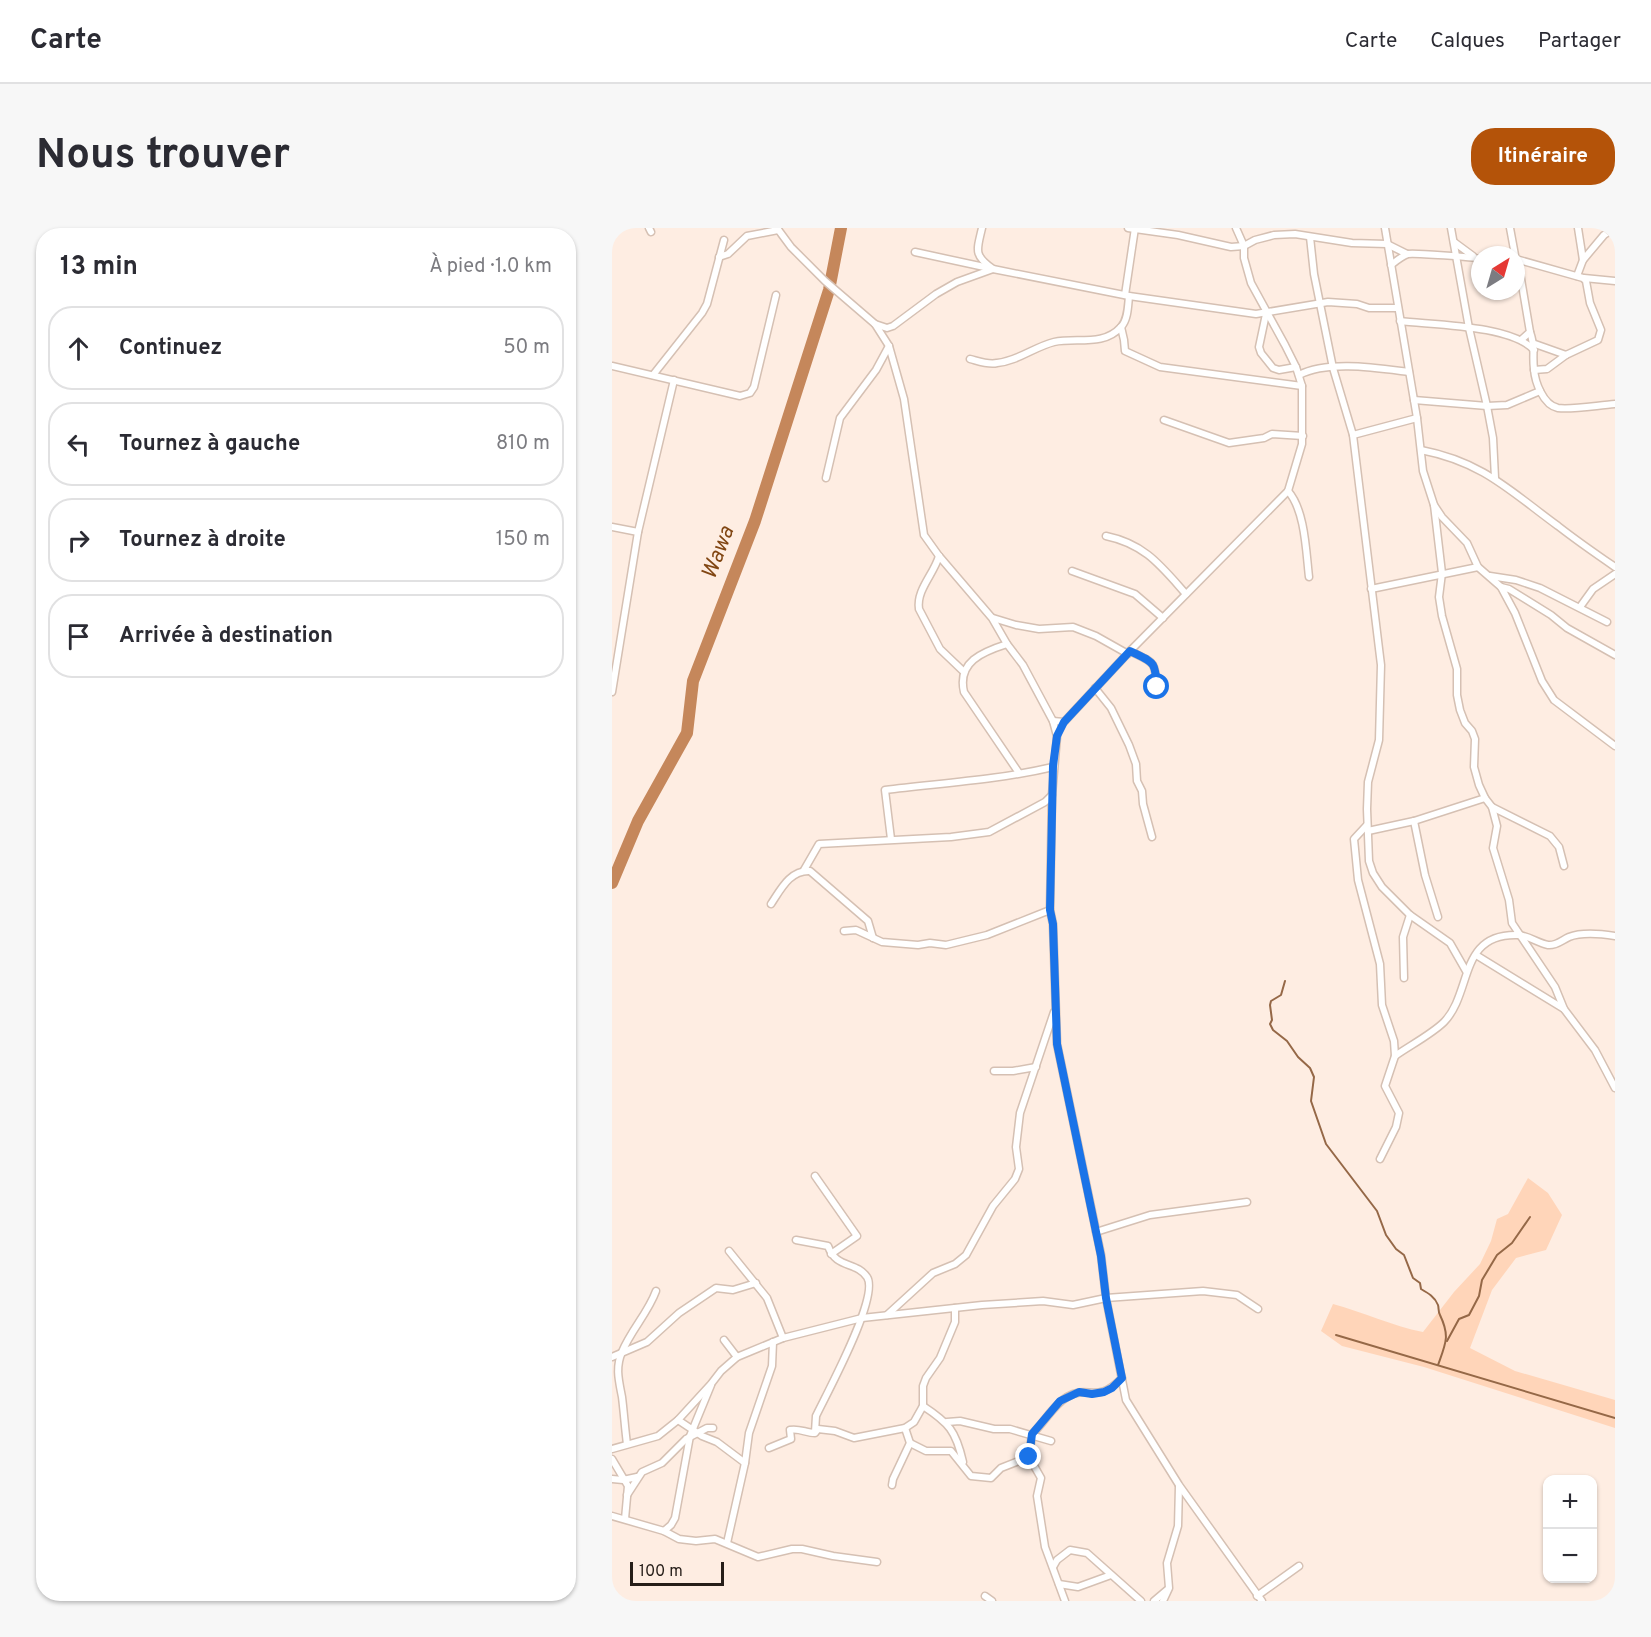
<!DOCTYPE html>
<html lang="fr">
<head>
<meta charset="utf-8">
<style>
  body { margin:0; font-family:Overpass,sans-serif; background:#f7f7f7; color:#2b2b33 }
  .controls { position:absolute; right:18px; bottom:18px; display:grid; overflow:hidden; border-radius:12px; box-shadow:0 2px 4px #0004 }
  .controls button { width:54px; height:54px; display:grid; place-items:center; padding:0; border:0; border-bottom:2px solid #e1e1e2; background:#fff; color:#2b2b33; font:30px sans-serif }
  .compass { position:absolute; left:859px; top:18px; width:54px; height:54px; border-radius:50%; background:#fff; box-shadow:0 2px 4px #0004; rotate:37deg }
  .scale { position:absolute; left:18px; bottom:15px; width:94px; box-sizing:border-box; padding-left:6px; border:3px solid #261e19; border-top:0; font-size:16px; line-height:21px; white-space:nowrap; color:#261e19; -webkit-text-stroke:4px #feede2; paint-order:stroke }
  .stop { position:absolute; width:18px; height:18px; margin:-14px; border:4px solid #1a73e8; border-radius:50%; background:#fff }
  .stop.end { background:#1a73e8; border-color:#fff; box-shadow:0 2px 6px #0008 }
  .list { margin:0; padding:0; list-style:none }
  h2 { display:flex; justify-content:space-between; align-items:center; height:78px; margin:0; padding:0 24px; font-size:26px }
  h2 small { font-size:20px; font-weight:400; color:#7c7c81 }
  .list li { display:grid; grid-template-columns:39px 1fr auto; gap:18px; align-items:center; box-sizing:border-box; height:84px; margin:0 12px 12px; padding:0 12px; border:2px solid #e1e1e2; border-radius:24px }
  .list b { display:block; font-size:22px; white-space:nowrap }
  .list em { font-size:20px; font-style:normal; color:#7c7c81 }
  .icon { flex:none; width:33px; height:33px; fill:none; stroke:currentColor; stroke-width:2; stroke-linecap:round; stroke-linejoin:round }
  .map { position:relative; flex:none; width:1003px; height:1373px; overflow:hidden; border-radius:24px }
  header { display:flex; align-items:center; gap:36px; box-sizing:border-box; height:84px; padding:0 30px; background:#fff; border-bottom:2px solid #e1e1e2 }
  header strong { font-size:28px }
  nav { display:flex; gap:33px; margin-inline-start:auto; font-size:21px }
  .intro { display:flex; align-items:center; justify-content:space-between; box-sizing:border-box; height:144px; padding:0 36px }
  h1 { margin:0; font-size:42px }
  .button { padding:15px 27px; border-radius:24px; background:#b45309; color:#fff; font-size:21px; font-weight:700 }
  main { display:flex; gap:36px; padding:0 36px }
  aside { flex:1; background:#fff; border-radius:24px; box-shadow:0 2px 4px #0004 }
  .map>svg:first-child { display:block }
  .green { fill:#ffd5b9 }
  .lines { fill:none; stroke-linecap:round; stroke-linejoin:round }
  .stream { stroke:#956847; stroke-width:2 }
  .river { stroke:#c5875b; stroke-width:12 }
  .street-casing { stroke:#d5c0b3; stroke-width:9 }
  .street { stroke:#fff; stroke-width:6 }
  .route { stroke:#1a73e8; stroke-width:8 }
  .labels { text-anchor:middle; dominant-baseline:central; stroke-width:5; stroke-linejoin:round; paint-order:stroke }
  .water-label { font-size:22px; font-style:italic; fill:#814613; stroke:#feede2 }
</style>
</head>
<body>
<header>
<strong>Carte</strong>
<nav><a>Carte</a><a>Calques</a><a>Partager</a></nav>
</header>
<div class="intro"><h1>Nous trouver</h1><a class="button">Itinéraire</a></div>
<main>
<aside>
<h2>13 min<small>À pied · 1.0 km</small></h2>
<ul class="list">
<li><svg class="icon" aria-label="ahead" viewBox="0 0 24 24"><path d="M12 20V5M6 11l6-6 6 6"/></svg><div><b>Continuez</b></div><em>50 m</em></li>
<li><svg class="icon" aria-label="left" viewBox="0 0 24 24"><path d="M17 20v-9H6M10 6l-5 5 5 5"/></svg><div><b>Tournez à gauche</b></div><em>810 m</em></li>
<li><svg class="icon" aria-label="right" viewBox="0 0 24 24"><path d="M7 20v-9h11M14 6l5 5-5 5"/></svg><div><b>Tournez à droite</b></div><em>150 m</em></li>
<li><svg class="icon" aria-label="arrive" viewBox="0 0 24 24"><path d="M6 21V4h12l-3 4 3 4H6"/></svg><div><b>Arrivée à destination</b></div></li>
</ul>
</aside>
<div class="map">
<svg width="1003" height="1373" viewBox="0 0 1003 1373">
  <rect width="100%" height="100%" fill="#feede2"/>
  <path class="green" d="M916 950 936 965 950 987 934 1022 904 1030 880 1062 858 1120 903 1143 1003 1172V1200L812 1139 730 1118 709 1103 721 1076C751 1084 780 1098 811 1104L842 1064 868 1036 879 1013 885 991 896 986Z"/>
  <g class="lines">
    <g class="stream">
      <path d="M673 753 669 767 659 773 658 777 660 792 658 796 661 802 675 813 686 829 698 840 702 849 699 873 714 916 765 983 774 1007 784 1021 792 1027 801 1050 808 1055 809 1061C816 1065 823 1069 826 1077 827 1080 826 1084 828 1087 838 1108 834 1115 826 1137"/>
      <path d="M724 1107 1003 1190"/>
      <path d="M835 1113 847 1091 857 1087 867 1068 870 1052 885 1027 900 1015 918 989"/>
    </g>
    <path class="river" d="M0 655 26 593 75 505 81 453 143 293 217 62 229 0"/>
    <defs>
      <g id="street">
        <path d="M37 0 39 4"/>
        <path d="M165 0 179 19 213 53 263 96 277 118 292 171 312 307 327 328 380 390 395 416 411 437 441 493 445 508 440 567 438 682 441 696 445 816 489 1027 494 1070 514 1172 567 1257 650 1373"/>
        <path d="M370 0C365 22 361 27 381 41L517 68 644 86 716 74 745 76 757 80H786"/>
        <path d="M516 0 566 7 619 19 632 18 643 12 662 7 683 6 740 15 775 16 795 26"/>
        <path d="M773 0 805 190 811 243 822 277 830 289 855 315 866 339 889 359 903 385 930 453 942 472 1003 518"/>
        <path d="M839 0 857 100 875 178 881 210 883 250"/>
        <path d="M898 0 903 27"/>
        <path d="M698 9 702 46 721 140 741 207 769 437 767 512 756 554 755 581 757 633 761 645 770 659 798 687 838 715 854 743"/>
        <path d="M842 14 861 28"/>
        <path d="M303 24 377 40"/>
        <path d="M107 29 116 26 135 8 166 2"/>
        <path d="M904 31 971 50 974 53 978 75 989 102 986 112 954 127 923 116"/>
        <path d="M904 32 908 45 918 104 909 112"/>
        <path d="M971 32 992 7 1003 0"/>
        <path d="M779 37C784 33 790 28 796 26 802 25 862 29 868 31"/>
        <path d="M965 48 971 32 966 0"/>
        <path d="M972 50 1003 53"/>
        <path d="M513 67 523 0"/>
        <path d="M654 86 647 119 649 125 661 140 667 142 684 139"/>
        <path d="M788 93C822 97 899 97 922 122"/>
        <path d="M263 96 275 100 281 98 324 66 345 54 381 41"/>
        <path d="M509 99 512 112 513 123 548 139 690 158"/>
        <path d="M918 104C924 121 920 125 922 141 923 154 931 177 946 180 960 182 987 177 1003 176"/>
        <path d="M358 131C366 133 376 137 385 135 406 133 422 119 442 114 464 109 491 119 509 99 516 92 516 78 517 68"/>
        <path d="M0 138 128 168 138 165 142 159 164 67"/>
        <path d="M922 142 935 141 954 127"/>
        <path d="M41 147 90 85 95 76 112 12"/>
        <path d="M687 147C716 132 765 140 797 144"/>
        <path d="M802 172 875 178 895 177 928 163"/>
        <path d="M552 192 617 215 652 210 660 206 691 208"/>
        <path d="M741 207 805 190"/>
        <path d="M809 222C871 234 898 263 946 298 964 312 984 326 1003 339"/>
        <path d="M214 250 228 190 264 142 277 118"/>
        <path d="M676 263C693 282 694 323 697 349"/>
        <path d="M822 277 830 345 827 369 830 388 845 441V467L848 482 853 495 860 503 863 511 862 539 867 557 873 570 880 579 885 598 881 620 897 672 900 695 943 759 952 781 983 822 1003 860"/>
        <path d="M0 299 26 304"/>
        <path d="M494 308C533 316 549 338 574 366"/>
        <path d="M327 328C322 346 304 362 307 381L328 421 351 443"/>
        <path d="M460 343 523 366 551 390"/>
        <path d="M878 348 904 352 928 360 995 394"/>
        <path d="M889 359 897 361 939 387 955 400 1003 427"/>
        <path d="M759 361 866 339"/>
        <path d="M968 379 981 361 1003 346"/>
        <path d="M381 390 404 397 427 401 461 399 484 408 516 426"/>
        <path d="M395 416C370 424 345 434 352 464L407 545"/>
        <path d="M518 423C542 435 543 432 545 459"/>
        <path d="M483 460 499 480 517 517 524 536 525 553 530 563 531 576 540 609"/>
        <path d="M0 464 26 304 62 152"/>
        <path d="M441 493 452 494 518 423 676 263 690 216V158L684 139 673 117 639 55 632 30V18L624 0"/>
        <path d="M880 579 938 608 947 619 952 638"/>
        <path d="M802 593 813 647 826 689"/>
        <path d="M755 597 742 611 746 652 768 736 770 777 782 813 783 828 773 858 787 885 784 899 768 931"/>
        <path d="M756 603 802 593 873 570"/>
        <path d="M279 611 273 562C330 555 386 552 441 539"/>
        <path d="M192 642 207 616 339 609 377 604 433 574 440 567"/>
        <path d="M159 676C169 661 178 642 198 643L256 693 261 710"/>
        <path d="M232 703 244 702 270 714 306 717 318 715 334 717 375 707 438 682"/>
        <path d="M864 727 952 781"/>
        <path d="M792 750 791 709 798 687"/>
        <path d="M783 828C797 818 820 806 832 794 861 764 846 705 906 707 917 708 926 715 936 717 944 718 950 712 957 709 970 704 990 706 1003 708"/>
        <path d="M382 843H401L424 839"/>
        <path d="M203 948 245 1008 219 1026"/>
        <path d="M484 1004 538 987 635 974"/>
        <path d="M184 1012 216 1018C224 1041 244 1033 255 1049 268 1068 215 1165 204 1188L203 1204"/>
        <path d="M117 1023 155 1070 171 1110"/>
        <path d="M275 1087 321 1045 343 1036 354 1027 381 978 403 951 407 941 404 919 408 885 442 784"/>
        <path d="M112 1112 125 1129"/>
        <path d="M0 1129 35 1114 67 1085 104 1060 121 1062 144 1055"/>
        <path d="M311 1178C337 1195 344 1203 351 1234"/>
        <path d="M66 1192 90 1208 105 1214 133 1235"/>
        <path d="M335 1194 348 1193 382 1201H398L439 1213"/>
        <path d="M298 1215 314 1223H339L359 1248 379 1250 389 1240 417 1229"/>
        <path d="M15 1216C13 1201 12 1185 10 1169 7 1153 3 1140 10 1124 19 1102 36 1085 44 1063"/>
        <path d="M157 1220 179 1211 178 1202C187 1200 194 1205 203 1205L206 1201 223 1203 242 1210 293 1200 302 1194 311 1178V1158L314 1150 328 1130 343 1094V1080"/>
        <path d="M0 1221 46 1208 66 1192 99 1156 109 1143 125 1129 171 1110 250 1090 370 1077 431 1073 461 1077 494 1070 591 1063 625 1067 646 1081"/>
        <path d="M0 1231 16 1258 13 1291"/>
        <path d="M0 1251 11 1252 25 1249"/>
        <path d="M280 1257 281 1251 298 1215 293 1200"/>
        <path d="M15 1267 30 1244 50 1235 74 1211 95 1200H101"/>
        <path d="M0 1288 52 1303 67 1311 84 1313 103 1311 146 1329 180 1321H190L221 1328 265 1334"/>
        <path d="M52 1303 59 1297 63 1290 78 1208 99 1157"/>
        <path d="M115 1315 133 1235 137 1205 160 1138 161 1114"/>
        <path d="M441 1339 445 1332 458 1322 475 1325 529 1373"/>
        <path d="M447 1356 466 1359 499 1347"/>
        <path d="M373 1368 380 1373"/>
        <path d="M645 1368 687 1338"/>
        <path d="M453 1373 433 1319 425 1268 429 1250 417 1229 420 1206C432 1195 441 1177 455 1169 477 1156 484 1177 510 1150"/>
        <path d="M542 1373 555 1362"/>
        <path d="M551 1373 557 1360 555 1335 566 1298 567 1258"/>
      </g>
    </defs>
    <use href="#street" class="street-casing"/>
    <use href="#street" class="street"/>
  </g>
  <g class="lines">
    <path class="route" d="M417 1229 420 1206 448 1173 467 1164 480 1166 492 1164 500 1160 510 1150 494 1070 489 1028 445 816 441 696 438 682 441 538 445 508 452 494 518 423C542 435 543 432 545 459"/>
  </g>
  <g class="labels">
    <g class="water-label">
      <text transform="translate(107 325) rotate(-69)">Wawa</text>
    </g>
  </g>
</svg>
<div class="controls">
<button>+</button>
<button>−</button>
</div>
<svg class="compass" viewBox="-18 -18 36 36"><path d="M0-13l5 13h-10z" fill="#e53935"/><path d="M0 13l5-13h-10z" fill="#7c7c81"/></svg>
<div class="scale">100 m</div>
<div class="stop" style="left:545px;top:459px"></div>
<div class="stop end" style="left:417px;top:1229px"></div>
</div>
</main>
</body>
</html>
